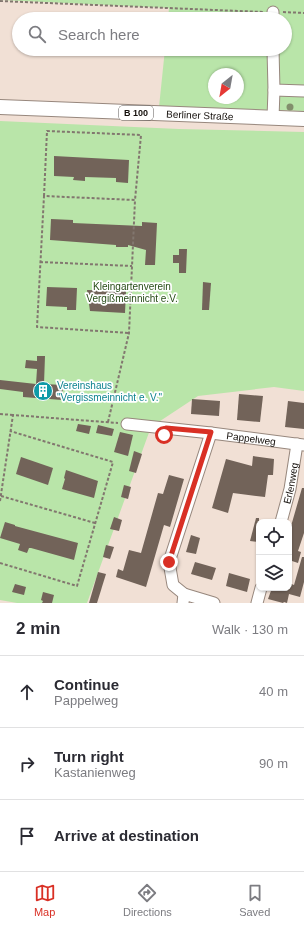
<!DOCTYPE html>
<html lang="en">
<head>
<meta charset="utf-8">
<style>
  body { margin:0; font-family:Arial,sans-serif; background:#f2f2f3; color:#2b2b33 }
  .controls { position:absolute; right:12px; bottom:12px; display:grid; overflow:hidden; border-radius:8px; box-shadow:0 1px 3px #0004 }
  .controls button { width:36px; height:36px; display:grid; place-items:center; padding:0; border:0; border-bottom:1px solid #e1e1e2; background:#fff; color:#2b2b33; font:20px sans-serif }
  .compass { position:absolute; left:208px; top:68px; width:36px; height:36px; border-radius:50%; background:#fff; box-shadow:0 1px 3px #0004; rotate:211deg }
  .stop { position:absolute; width:12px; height:12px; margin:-9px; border:3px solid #d93025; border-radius:50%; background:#fff }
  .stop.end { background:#d93025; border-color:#fff; box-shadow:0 1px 4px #0008 }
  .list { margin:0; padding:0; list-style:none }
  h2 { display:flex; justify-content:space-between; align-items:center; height:52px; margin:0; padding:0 16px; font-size:17px }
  h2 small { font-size:13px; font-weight:400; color:#7c7c81 }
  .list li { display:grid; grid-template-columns:26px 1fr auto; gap:12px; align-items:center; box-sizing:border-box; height:72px; padding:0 16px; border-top:1px solid #e1e1e2 }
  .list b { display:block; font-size:15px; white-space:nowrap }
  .list p { margin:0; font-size:13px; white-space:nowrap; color:#7c7c81 }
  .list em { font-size:13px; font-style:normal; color:#7c7c81 }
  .icon { flex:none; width:22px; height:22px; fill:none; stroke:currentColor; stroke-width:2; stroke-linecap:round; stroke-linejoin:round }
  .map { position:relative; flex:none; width:304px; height:603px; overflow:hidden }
  .search { position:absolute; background:#fff; box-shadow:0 1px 3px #0004; left:12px; right:12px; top:12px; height:44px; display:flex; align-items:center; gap:10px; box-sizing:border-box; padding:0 14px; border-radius:22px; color:#7c7c81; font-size:15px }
  .sheet { height:268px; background:#fff }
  nav { display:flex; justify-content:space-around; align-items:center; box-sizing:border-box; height:56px; border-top:1px solid #e1e1e2; background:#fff; font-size:11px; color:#7c7c81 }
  nav a { display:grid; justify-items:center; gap:2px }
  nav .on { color:#d93025 }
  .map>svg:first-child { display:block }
  .green { fill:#b9e5a9; fill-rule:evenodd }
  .building { fill:#726359 }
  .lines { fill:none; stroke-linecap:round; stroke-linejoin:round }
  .minor-casing { stroke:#97877d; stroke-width:13 }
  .major-casing { stroke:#97877d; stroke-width:16 }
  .path { stroke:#82776f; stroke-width:2; stroke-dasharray:3 2; stroke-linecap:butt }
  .minor { stroke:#fff; stroke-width:11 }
  .major { stroke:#fff; stroke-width:14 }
  .tree { fill:#828f6c }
  .route { stroke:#d93025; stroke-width:5 }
  .labels { text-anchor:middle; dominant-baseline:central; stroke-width:3.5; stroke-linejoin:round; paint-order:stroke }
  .shield { fill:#fff; stroke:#5a5754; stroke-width:1 }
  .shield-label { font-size:9px; font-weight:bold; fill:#140f0b }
  .street-label { font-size:10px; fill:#140f0b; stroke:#fff }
  .park-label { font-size:10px; fill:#274c17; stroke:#fff }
  .culture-label { font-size:10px; fill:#0d838f; stroke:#fff; text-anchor:start }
</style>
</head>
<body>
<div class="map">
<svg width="304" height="603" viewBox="0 0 304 603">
  <rect width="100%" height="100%" fill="#f1e0d5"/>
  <g class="green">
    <path d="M0 0H304V111L159 107 165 49H285V19H168L169 8ZM214 74H238V98H214Z"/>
    <path d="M0 121 179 129 304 132V391L274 387 198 396 151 427 87 603H17L0 600Z"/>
  </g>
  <g class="building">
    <path d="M54 156 129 160 128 183 116 182V178L85 177V181L73 180 74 177 54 176Z"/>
    <path d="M51 219 73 220V223L142 226V222L157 223 155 265H145L146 250 128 245V247H116V245L50 240Z"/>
    <path d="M179 249H187L186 273H179V263H173V255H179Z"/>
    <path d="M203 282 211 283 209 310H202Z"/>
    <path d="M47 287 77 288 76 310H67V307L46 306Z"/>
    <path d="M87 290 126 291 125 313 90 311Z"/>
    <path d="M37 356H45L44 384 63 385 62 400 23 397V392L0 389V380L36 384 37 369 25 368 26 360 37 361Z"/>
    <path d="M239 394 263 396 260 422 237 420Z"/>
    <path d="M192 399 220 401 219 416 191 414Z"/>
    <path d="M288 401 304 403V429L285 427Z"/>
    <path d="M78 424 91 426 89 434 76 431Z"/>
    <path d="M98 425 114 429 112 436 96 433Z"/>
    <path d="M120 432 133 435 128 456 114 452Z"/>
    <path d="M134 451 142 454 136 473 129 471Z"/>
    <path d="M253 456 274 459 273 475H268L265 497 233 493 228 513 212 508 226 459 252 466Z"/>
    <path d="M21 457 53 468 48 485 16 474Z"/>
    <path d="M66 470 98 481 94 498 62 489 65 479 64 478Z"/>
    <path d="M169 475 184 479 170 527 164 525 146 587 116 577 118 569 123 571 129 550 141 553 158 493 163 494Z"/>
    <path d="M124 485 131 487 128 499 121 497Z"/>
    <path d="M302 488H304V533L298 551 301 552 298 563 289 560V533Z"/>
    <path d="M114 517 122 520 119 531 110 529Z"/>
    <path d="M256 518H259V542L250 541Z"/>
    <path d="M5 522 15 525V526L78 543 74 560 31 548H29L27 553 18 550 20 544 0 538Z"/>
    <path d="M191 535 200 538 196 554 186 552Z"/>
    <path d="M106 545 114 547 110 559 103 557Z"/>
    <path d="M302 557H304V582L300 597 289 594 287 603 284 602 283 603 268 599 272 588H289V583L294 585Z"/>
    <path d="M195 562 216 568 212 580 191 574Z"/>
    <path d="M98 572 106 574 97 603H89Z"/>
    <path d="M229 573 250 579 247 592 226 586Z"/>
    <path d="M15 584 26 587 24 595 12 592Z"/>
    <path d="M43 592 54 595 52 603H42L43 601 41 600Z"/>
  </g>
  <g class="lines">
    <defs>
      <g id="minor">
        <path d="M273 12V19"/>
        <path d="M273 49 274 90 304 91"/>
        <path d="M273 118 274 90"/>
        <path id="s1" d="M127 424 211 433 304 445"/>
        <path id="s2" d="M281 522 290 489 297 444"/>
        <path d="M184 594 173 585 169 562 211 433"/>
        <path d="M183 603 184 594 214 603"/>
        <path d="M257 603 261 588"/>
      </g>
      <g id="major">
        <path id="s3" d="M0 107 304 119"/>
      </g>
    </defs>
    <use href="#minor" class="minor-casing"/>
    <use href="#major" class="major-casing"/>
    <g class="path">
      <path d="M0 1 263 12"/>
      <path d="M283 12 304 13"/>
      <path d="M44 196 47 131 141 135 135 200"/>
      <path d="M40 262 132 266"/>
      <path d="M0 414 13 415"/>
      <path d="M108 422 129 333 135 200 44 196 37 327 129 333"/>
      <path d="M1 496 95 523"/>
      <path d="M0 501 13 415 118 423"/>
      <path d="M0 563 77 586 113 462 10 431"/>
    </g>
    <use href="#minor" class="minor"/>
    <use href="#major" class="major"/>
  </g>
  <circle class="tree" cx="290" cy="107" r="3.5"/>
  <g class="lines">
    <path class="route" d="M164 435 166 428 211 432 169 562"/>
  </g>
  <defs>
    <symbol id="building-disc" viewBox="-11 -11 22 22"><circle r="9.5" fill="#0f9aa8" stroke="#fff"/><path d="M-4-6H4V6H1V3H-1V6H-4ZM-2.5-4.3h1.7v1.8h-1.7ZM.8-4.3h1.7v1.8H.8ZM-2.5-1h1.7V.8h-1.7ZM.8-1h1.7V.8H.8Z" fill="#fff"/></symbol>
  </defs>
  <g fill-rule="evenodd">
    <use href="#building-disc" x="32" y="380" width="22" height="22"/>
  </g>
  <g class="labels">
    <rect class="shield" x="119" y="106" width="34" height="14" rx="3"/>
    <g class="shield-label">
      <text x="136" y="113">B 100</text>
    </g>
    <g class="street-label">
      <text stroke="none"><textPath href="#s3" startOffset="200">Berliner Straße</textPath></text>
      <text stroke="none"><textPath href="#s1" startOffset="125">Pappelweg</textPath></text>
      <text stroke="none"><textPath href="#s2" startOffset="40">Erlenweg</textPath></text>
    </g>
    <g class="park-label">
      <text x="132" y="286">Kleingartenverein<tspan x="132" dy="12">Vergißmeinnicht e.V.</tspan></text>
    </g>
    <g class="culture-label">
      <text x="57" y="385">Vereinshaus<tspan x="57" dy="12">"Vergissmeinnicht e. V."</tspan></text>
    </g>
  </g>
</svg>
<div class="controls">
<button><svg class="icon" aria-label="locate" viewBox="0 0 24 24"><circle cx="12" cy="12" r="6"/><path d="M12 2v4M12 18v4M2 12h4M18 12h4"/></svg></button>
<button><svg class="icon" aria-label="layers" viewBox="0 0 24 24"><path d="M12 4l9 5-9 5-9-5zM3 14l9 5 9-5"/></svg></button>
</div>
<svg class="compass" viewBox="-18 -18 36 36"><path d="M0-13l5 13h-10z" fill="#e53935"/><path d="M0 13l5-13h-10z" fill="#7c7c81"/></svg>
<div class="stop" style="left:164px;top:435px"></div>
<div class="stop end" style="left:169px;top:562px"></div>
<div class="search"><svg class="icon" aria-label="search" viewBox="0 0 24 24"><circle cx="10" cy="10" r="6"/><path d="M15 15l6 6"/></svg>Search here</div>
</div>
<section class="sheet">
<h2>2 min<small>Walk · 130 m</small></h2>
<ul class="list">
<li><svg class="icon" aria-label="ahead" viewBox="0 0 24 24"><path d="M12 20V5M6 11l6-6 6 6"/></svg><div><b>Continue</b><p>Pappelweg</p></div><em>40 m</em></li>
<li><svg class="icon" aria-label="right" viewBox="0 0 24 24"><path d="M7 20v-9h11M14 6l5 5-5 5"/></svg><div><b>Turn right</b><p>Kastanienweg</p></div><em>90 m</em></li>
<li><svg class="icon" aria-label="arrive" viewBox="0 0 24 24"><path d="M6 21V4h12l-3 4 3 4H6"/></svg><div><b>Arrive at destination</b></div></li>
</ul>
</section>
<nav>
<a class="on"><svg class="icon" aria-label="map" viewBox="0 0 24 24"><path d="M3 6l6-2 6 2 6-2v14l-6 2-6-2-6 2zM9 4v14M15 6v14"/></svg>Map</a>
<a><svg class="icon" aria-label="directions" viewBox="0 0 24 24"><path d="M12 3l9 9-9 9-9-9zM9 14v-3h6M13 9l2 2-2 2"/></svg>Directions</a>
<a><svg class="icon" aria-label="saved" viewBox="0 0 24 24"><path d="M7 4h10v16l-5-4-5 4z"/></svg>Saved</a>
</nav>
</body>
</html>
